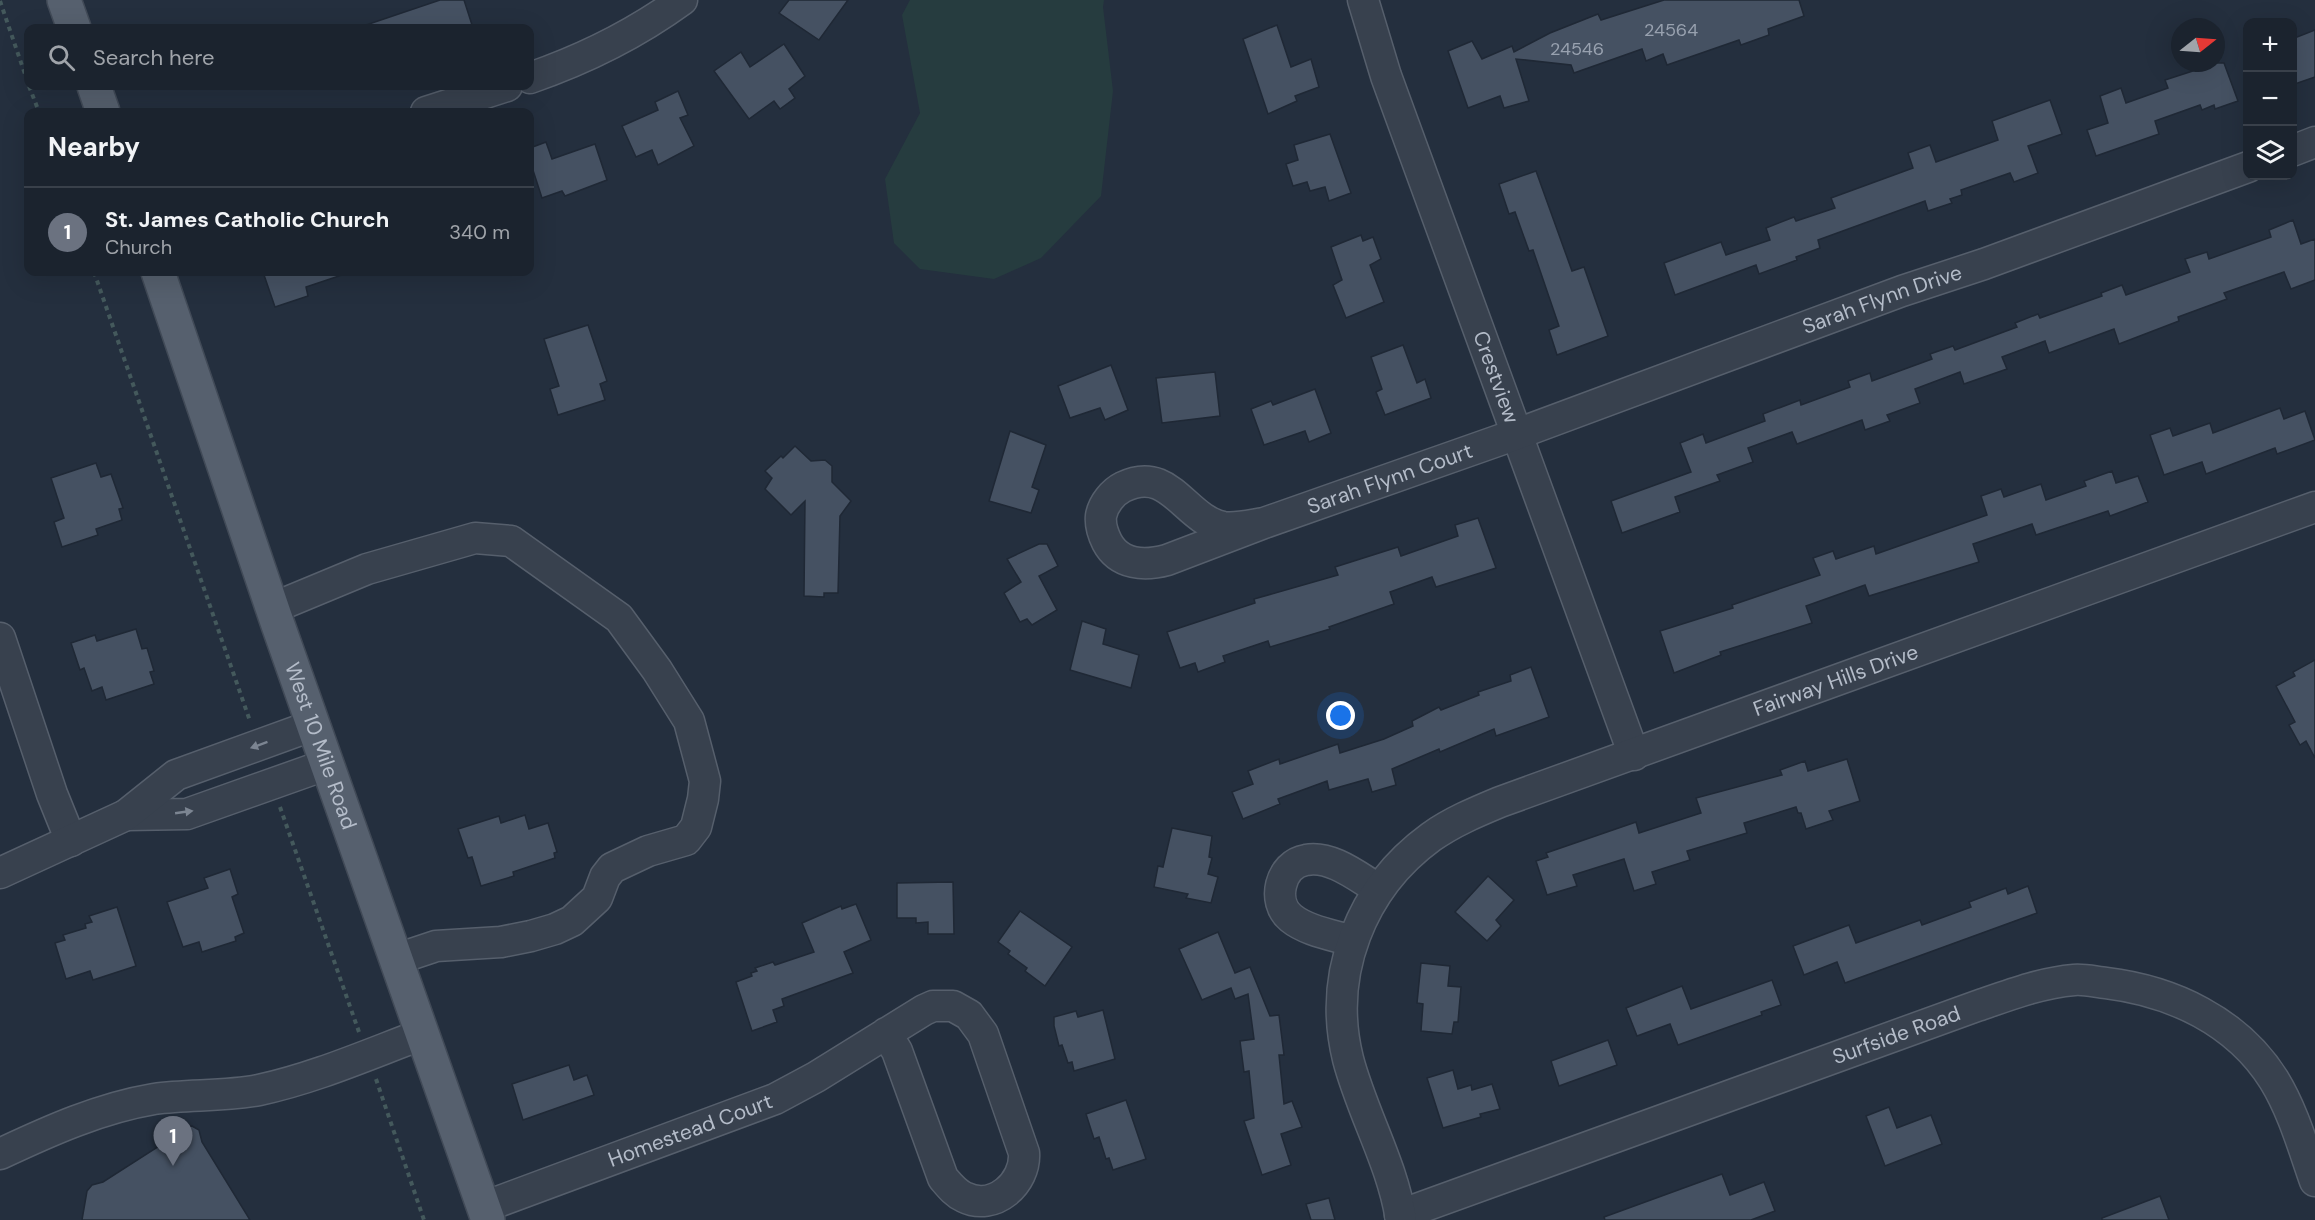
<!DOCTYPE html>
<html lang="en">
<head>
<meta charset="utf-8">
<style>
  body { margin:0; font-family:"DM Sans",sans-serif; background:#282f3a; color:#f1f3f6 }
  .controls { position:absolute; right:18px; top:18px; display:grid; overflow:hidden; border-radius:12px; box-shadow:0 6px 24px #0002 }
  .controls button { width:54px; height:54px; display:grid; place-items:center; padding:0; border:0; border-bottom:2px solid #39404a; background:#1b232e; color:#f1f3f6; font:30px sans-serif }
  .compass { position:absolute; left:2171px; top:18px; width:54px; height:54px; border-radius:50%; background:#1b232e; box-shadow:0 6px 24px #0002; rotate:73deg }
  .you { position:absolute; left:1341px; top:716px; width:21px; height:21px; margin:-15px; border:4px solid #fff; border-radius:50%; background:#1a73e8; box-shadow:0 0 0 9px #1a73e833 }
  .badge { display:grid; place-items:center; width:39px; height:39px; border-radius:50%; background:#db2777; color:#fff; font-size:20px; font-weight:700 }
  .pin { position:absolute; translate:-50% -50px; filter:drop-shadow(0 2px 3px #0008) }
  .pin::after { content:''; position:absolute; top:32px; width:21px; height:18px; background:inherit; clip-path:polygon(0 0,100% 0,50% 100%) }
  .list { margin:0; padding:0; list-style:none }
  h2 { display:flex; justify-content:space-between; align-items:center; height:78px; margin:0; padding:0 24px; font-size:26px }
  h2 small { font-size:20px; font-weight:400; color:#a0a4aa }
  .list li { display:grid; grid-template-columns:39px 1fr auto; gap:18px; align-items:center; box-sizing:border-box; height:90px; padding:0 24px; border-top:2px solid #39404a }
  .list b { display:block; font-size:22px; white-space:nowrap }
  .list p { margin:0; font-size:20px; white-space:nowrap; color:#a0a4aa }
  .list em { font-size:20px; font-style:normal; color:#a0a4aa }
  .icon { flex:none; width:33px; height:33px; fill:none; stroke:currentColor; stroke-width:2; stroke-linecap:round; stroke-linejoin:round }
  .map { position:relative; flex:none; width:2315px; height:1220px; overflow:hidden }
  .search { position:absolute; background:#1b232e; box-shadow:0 6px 24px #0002; left:24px; top:24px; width:510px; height:66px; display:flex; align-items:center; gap:15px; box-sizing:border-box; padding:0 21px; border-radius:12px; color:#a0a4aa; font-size:22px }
  .panel { position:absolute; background:#1b232e; box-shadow:0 6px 24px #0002; left:24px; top:108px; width:510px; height:168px; border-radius:12px }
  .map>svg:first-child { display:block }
  .green { fill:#263c3f }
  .building { fill:#455162; stroke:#1f2835; stroke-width:1.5 }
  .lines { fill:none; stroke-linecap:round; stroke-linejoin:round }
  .minor-casing { stroke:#565f6c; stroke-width:33 }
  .major-casing { stroke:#414a57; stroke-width:36 }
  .path { stroke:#44595c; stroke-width:4; stroke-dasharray:4.5 4.5; stroke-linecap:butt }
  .minor { stroke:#38414e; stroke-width:30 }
  .major { stroke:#56606e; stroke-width:33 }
  .oneway { fill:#7c8592 }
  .labels { text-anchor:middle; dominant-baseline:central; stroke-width:6; stroke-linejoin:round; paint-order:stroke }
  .number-label { font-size:18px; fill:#98a1af }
  .street-label { font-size:21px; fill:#b4bcc9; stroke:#1d2633 }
</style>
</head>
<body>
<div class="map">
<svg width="2315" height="1220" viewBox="0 0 2315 1220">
  <rect width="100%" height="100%" fill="#242f3e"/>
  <path class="green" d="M910 0H1104L1103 7 1113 91 1101 196 1041 258 994 279 920 269 894 243 885 179 920 113 902 15Z"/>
  <g class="building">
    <path d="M440 0H464L473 28H366V25Z"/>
    <path d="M789 0H848L819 40 779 13Z"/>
    <path d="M1664 0H1799L1804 16 1768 29 1769 35 1741 45 1739 40 1667 65 1663 54 1646 61 1642 49 1574 73 1571 65 1516 59 1529 101 1504 108 1500 96 1468 108 1448 51 1472 41 1482 59 1512 46 1514 52 1550 33 1598 14 1601 20Z"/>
    <path d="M1277 25 1291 67 1311 59 1319 87 1295 96 1297 101 1268 114 1243 39Z"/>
    <path d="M2315 30V77L2292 85V39Z"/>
    <path d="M784 44 805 76 789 89 795 98 780 109 774 101 749 119 714 71 741 52 750 67Z"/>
    <path d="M2197 63H2224L2238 101 2215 109 2214 105 2202 110 2200 105 2155 121 2159 134 2096 156 2087 130 2108 123 2100 96 2121 88 2126 103 2168 88 2165 80 2199 69Z"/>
    <path d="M678 91 688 115 680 118 694 146 658 165 652 150 636 157 622 126 658 110 655 102Z"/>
    <path d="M2050 100 2062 134 2028 146 2038 173 2014 182 2010 173 1961 190 1962 195 1950 199 1952 203 1928 211 1925 201 1818 240 1820 248 1796 257 1797 260 1759 274 1756 265 1675 295 1664 263 1721 242 1726 255 1770 240 1766 228 1794 217 1796 221 1835 208 1831 198 1913 168 1908 153 1930 145 1936 162 1998 140 1992 121Z"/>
    <path d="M1330 134 1351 193 1329 201 1325 187 1310 191 1307 182 1293 186 1286 164 1298 160 1294 145Z"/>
    <path d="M546 142 552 159 595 144 607 180 565 196 562 191 542 198 530 161V148Z"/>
    <path d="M1536 171 1572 271 1584 267 1608 336 1557 355 1549 330 1559 326 1533 250 1529 251 1515 212 1509 214 1499 184Z"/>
    <path d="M2293 220 2301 244 2315 239V280L2291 289 2284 272 2224 293 2227 299 2178 317 2179 321 2119 344 2114 329 2049 353 2045 341 2002 357 2007 369 1964 384 1960 372 1915 389 1920 403 1887 415 1890 421 1865 430 1862 420 1797 444 1792 432 1748 448 1753 462 1717 475 1720 481 1675 497 1680 512 1622 533 1611 501 1691 472 1680 443 1703 434 1706 443 1765 421 1763 414 1800 400 1801 405 1850 387 1848 381 1870 373 1872 381 1932 359 1930 354 1953 346 1955 350 2017 327 2015 323 2038 314 2040 318 2102 296 2101 293 2122 285 2126 295 2190 272 2185 259 2207 252 2209 259 2271 237 2269 230Z"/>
    <path d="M1361 235 1363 241 1373 237 1381 259 1370 265 1384 302 1346 318 1333 285 1342 280 1331 247Z"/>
    <path d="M263 272H342V275L306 287 308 296 275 307Z"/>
    <path d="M588 325 607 381 600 384 605 400 558 415 550 389 559 386 544 339Z"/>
    <path d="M1403 345 1417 383 1425 379 1431 398 1385 415 1376 392 1382 389 1371 357Z"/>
    <path d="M1111 365 1128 410 1105 420 1100 408 1070 418 1058 386Z"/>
    <path d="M1215 372 1220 416 1162 423 1156 378Z"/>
    <path d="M1315 389 1331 433 1309 442 1305 431 1264 445 1251 409 1271 401 1273 405Z"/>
    <path d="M2280 408 2284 419 2305 411 2315 440 2277 454 2275 448 2206 474 2202 462 2164 475 2150 435 2170 428 2173 436 2210 423 2213 433Z"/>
    <path d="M1010 431 1046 445 1032 487 1039 490 1031 513 989 501Z"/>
    <path d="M795 446 811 461 825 460 832 466V482L851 501 840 516 838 593H824V597L804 596 805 501 791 515 765 489 772 478 765 471 781 456 783 458Z"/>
    <path d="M96 463 101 477 111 474 123 508 119 509 122 520 96 529 98 535 62 547 54 522 64 518 51 478Z"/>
    <path d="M2112 471 2116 483 2138 476 2148 502 2110 516 2108 511 2036 535 2032 524 1973 544 1979 562 1869 596 1865 585 1806 606 1812 623 1720 652 1721 655 1674 673 1660 631 1733 608 1732 605 1820 575 1813 558 1833 551 1836 559 1874 546 1876 554 1987 515 1981 496 2001 489 2004 497 2041 484 2046 500 2086 486 2084 481Z"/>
    <path d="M1478 518 1496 568 1436 587 1432 577 1390 592 1394 604 1329 627 1330 629 1270 647 1268 641 1223 656 1225 662 1198 672 1195 663 1180 668 1167 632 1255 603 1254 599 1338 575 1335 567 1398 547 1401 556 1458 536 1455 525Z"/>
    <path d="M1039 544H1047L1058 566 1039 576 1057 610 1032 625 1027 619 1020 622 1004 593 1021 582 1007 559Z"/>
    <path d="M1082 621 1106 629 1103 644 1139 655 1131 688 1070 670Z"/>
    <path d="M136 629 142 649 147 648 154 671 150 672 154 684 106 700 102 687 92 691 84 668 80 670 71 643 95 635 97 641Z"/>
    <path d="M2315 660V758L2306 741 2300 745 2289 725 2295 722 2276 686 2295 676 2293 672Z"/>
    <path d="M1531 667 1549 717 1496 736 1494 729 1440 752 1439 749 1392 769 1396 785 1372 792 1368 779 1329 790 1327 781 1278 799 1280 804 1243 819 1232 792 1253 784 1248 771 1279 759 1280 764 1338 744 1340 753 1384 739 1413 726 1412 721 1439 707 1441 710 1479 695 1478 692 1511 681 1510 675Z"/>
    <path d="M1847 759 1860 801 1829 811 1833 820 1806 829 1801 813H1798L1796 807 1744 823 1747 833 1687 851 1690 860 1652 872 1656 884 1634 891 1624 859 1573 875 1577 886 1547 895 1536 861 1548 857 1546 853 1636 822 1639 833 1701 813 1696 798 1782 775 1780 770 1805 761 1808 771Z"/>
    <path d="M525 815 529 829 548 823 557 852 554 853 555 858 513 872 514 876 481 886 472 857 468 858 458 829 499 816 501 823Z"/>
    <path d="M1172 828 1212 836 1209 857 1212 858 1208 874 1218 877 1211 903 1186 898 1188 894 1154 887 1158 866 1163 867Z"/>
    <path d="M230 869 238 894 232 897 244 933 235 937 236 941 202 952 199 942 183 947 167 902 208 888 204 878Z"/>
    <path d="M1488 876 1514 900 1496 920 1501 926 1487 941 1455 912Z"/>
    <path d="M953 882 954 934H928V922L916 923V918H897V883Z"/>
    <path d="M2028 886 2037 913 1845 983 1837 962 1804 975 1793 946 1849 925 1856 943 1920 920 1922 925 1971 907 1969 902 2006 888 2008 894Z"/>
    <path d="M856 904 871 940 844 952 853 973 782 999 784 1006 773 1010 777 1022 752 1031 736 982 752 976 751 973 757 971 755 968 773 962 775 965 814 952 802 923 841 906 842 909Z"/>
    <path d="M117 907 136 966 93 980 90 971 66 979 55 943 65 940 63 935 86 928 85 924 92 922 89 916Z"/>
    <path d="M1020 911 1072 947 1045 986 1025 971 1027 968 1008 954 1010 951 998 942Z"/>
    <path d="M1218 932 1235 973 1250 967 1270 1016 1279 1015 1284 1055H1279L1284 1104 1292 1101 1302 1127 1281 1134 1291 1165 1262 1175 1244 1121 1254 1118 1249 1071 1244 1072 1240 1041 1254 1039 1248 994 1235 999 1231 988 1202 1000 1179 949Z"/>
    <path d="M1421 963 1450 966 1448 986 1461 987 1458 1022H1454L1452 1034 1421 1031 1423 1004 1417 1003Z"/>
    <path d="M1772 980 1781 1005 1761 1012 1762 1015 1678 1045 1670 1024 1637 1036 1626 1008 1682 986 1691 1009Z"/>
    <path d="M1103 1010 1115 1059 1074 1071 1072 1062 1068 1063 1062 1045 1059 1046 1054 1026V1017L1076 1011 1078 1017Z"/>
    <path d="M1608 1040 1617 1065 1559 1086 1551 1061Z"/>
    <path d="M569 1065 574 1080 587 1075 594 1095 523 1120 512 1084Z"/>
    <path d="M1453 1070 1458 1089 1471 1085 1472 1090 1492 1084 1500 1109 1480 1114 1481 1117 1443 1128 1427 1078Z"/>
    <path d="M1126 1100 1146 1159 1113 1170 1109 1158 1106 1159 1099 1137 1094 1139 1086 1114Z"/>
    <path d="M1889 1107 1897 1128 1931 1115 1942 1144 1885 1166 1866 1116Z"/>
    <path d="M192 1126 199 1130 202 1142 250 1220H82L87 1191 92 1185 103 1182 178 1134 183 1128Z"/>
    <path d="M1722 1174 1730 1195 1764 1182 1775 1211 1751 1220H1605L1604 1217Z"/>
    <path d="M2160 1196 2169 1220H2102V1218Z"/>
    <path d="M1329 1198 1335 1220H1311L1306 1204Z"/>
  </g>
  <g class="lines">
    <defs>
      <g id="minor">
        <path id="s1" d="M1363 0 1386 76 1634 755"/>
        <path d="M530 78C585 59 634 35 682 0"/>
        <path d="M426 112 507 86"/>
        <path d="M2292 151 2315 142"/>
        <path id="s2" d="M1264 523C1251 525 1235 529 1223 527 1184 519 1170 464 1123 487 1113 492 1103 504 1101 516 1100 525 1103 534 1107 542 1119 565 1145 566 1167 560L1264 523 1517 434 1902 291 1984 264 2248 167"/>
        <path d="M273 608 367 569 475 538 511 541 619 618 657 670 689 721 705 781 703 799 696 827 686 840 648 851 612 868 605 877 597 898 572 921 555 929 531 936 501 942 436 946 397 959"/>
        <path d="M0 638 52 794 71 841"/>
        <path d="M126 815 187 814 328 764"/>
        <path d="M0 873 126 815 176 775 314 725"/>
        <path d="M1352 941C1333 935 1307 931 1291 918 1271 902 1280 864 1306 860 1331 855 1358 877 1378 889"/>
        <path d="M0 1154C49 1131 100 1108 154 1099 189 1094 224 1097 259 1090 315 1078 369 1054 423 1034"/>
        <path id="s3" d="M484 1207 775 1099 816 1077 924 1010 933 1006H953L969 1015 983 1034 1024 1153C1026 1183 994 1212 964 1197 955 1193 949 1185 943 1178L897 1051 886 1033"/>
        <path id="s4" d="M1400 1215 1977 1006C2009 995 2040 983 2074 980 2084 979 2096 982 2106 983 2172 991 2237 1021 2274 1080 2293 1111 2303 1147 2315 1181"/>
        <path id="s5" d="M1401 1220C1393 1165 1362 1113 1348 1059 1327 974 1361 888 1431 837 1452 822 1476 812 1500 802L2315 507"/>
      </g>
      <g id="major">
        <path d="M64 0 74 28"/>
        <path d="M94 86 103 112"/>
        <path id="s6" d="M158 272 278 625 488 1220"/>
      </g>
    </defs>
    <use href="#minor" class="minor-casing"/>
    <use href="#major" class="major-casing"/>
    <g class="path">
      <path d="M0 1 28 83"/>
      <path d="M29 86 39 112"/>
      <path d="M94 272 250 721"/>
      <path d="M280 807 359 1032"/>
      <path d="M376 1079 424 1220"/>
    </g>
    <use href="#minor" class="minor"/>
    <use href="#major" class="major"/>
  </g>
  <defs><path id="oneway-solid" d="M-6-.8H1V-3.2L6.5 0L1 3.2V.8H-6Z" transform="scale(1.5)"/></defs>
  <g class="oneway">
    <use href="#oneway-solid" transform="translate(259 745) rotate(160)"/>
    <use href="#oneway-solid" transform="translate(184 812) rotate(-8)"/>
  </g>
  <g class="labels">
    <g class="number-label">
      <text x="1671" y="30">24564</text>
      <text x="1577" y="49">24546</text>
    </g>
    <g class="street-label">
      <text stroke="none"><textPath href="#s2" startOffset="1050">Sarah Flynn Drive</textPath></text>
      <text stroke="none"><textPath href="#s1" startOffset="400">Crestview</textPath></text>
      <text stroke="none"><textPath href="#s2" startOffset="526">Sarah Flynn Court</textPath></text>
      <text stroke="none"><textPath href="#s5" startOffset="856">Fairway Hills Drive</textPath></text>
      <text stroke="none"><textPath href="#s6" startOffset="501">West 10 Mile Road</textPath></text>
      <text stroke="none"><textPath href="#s4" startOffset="528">Surfside Road</textPath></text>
      <text stroke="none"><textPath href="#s3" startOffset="220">Homestead Court</textPath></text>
    </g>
  </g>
</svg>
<div class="controls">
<button>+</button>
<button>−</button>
<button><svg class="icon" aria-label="layers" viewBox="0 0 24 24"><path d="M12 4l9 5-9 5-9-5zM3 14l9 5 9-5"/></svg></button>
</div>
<svg class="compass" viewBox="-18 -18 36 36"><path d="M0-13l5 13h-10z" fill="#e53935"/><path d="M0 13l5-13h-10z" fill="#a0a4aa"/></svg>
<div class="you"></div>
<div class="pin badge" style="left:173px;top:1166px;background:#6b7280">1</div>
<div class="search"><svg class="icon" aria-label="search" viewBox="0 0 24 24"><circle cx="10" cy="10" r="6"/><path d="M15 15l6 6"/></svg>Search here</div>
<section class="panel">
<h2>Nearby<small></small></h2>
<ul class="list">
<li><span class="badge" style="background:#6b7280">1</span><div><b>St. James Catholic Church</b><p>Church</p></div><em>340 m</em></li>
</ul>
</section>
</div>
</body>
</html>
